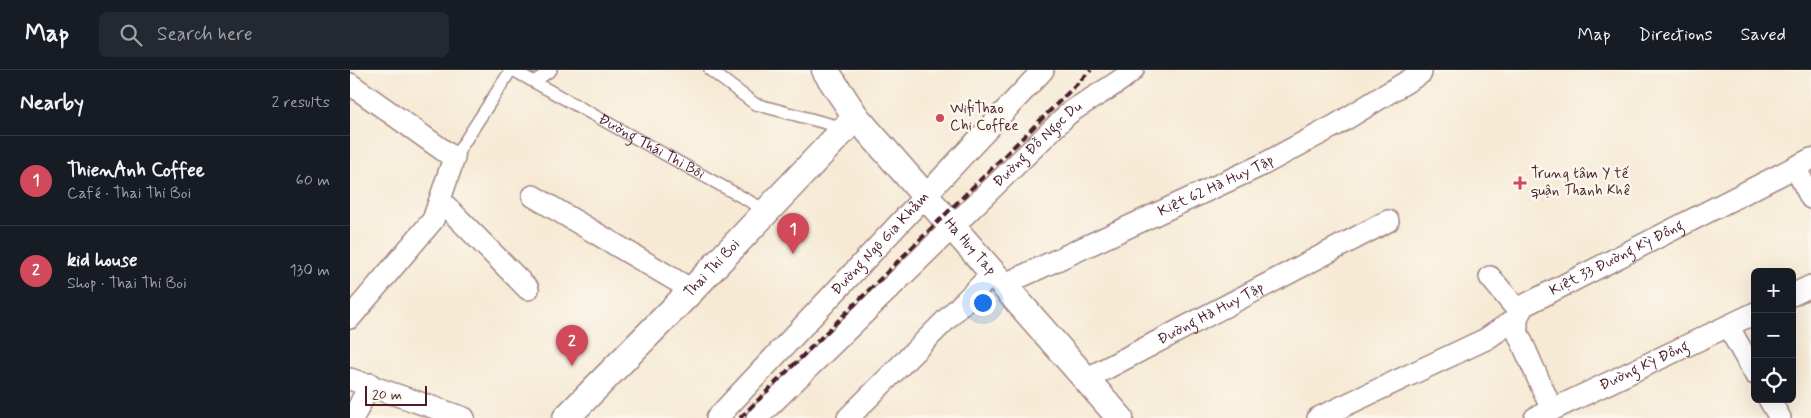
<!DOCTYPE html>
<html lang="en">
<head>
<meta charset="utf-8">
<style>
  body { margin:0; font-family:Mynerve,sans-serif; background:#242831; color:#f1f3f6 }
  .controls { position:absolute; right:15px; bottom:15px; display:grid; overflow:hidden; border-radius:8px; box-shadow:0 5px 20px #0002 }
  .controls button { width:45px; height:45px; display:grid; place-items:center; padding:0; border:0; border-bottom:1px solid #363941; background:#171b24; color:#f1f3f6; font:25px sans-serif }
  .scale { position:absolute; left:15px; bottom:12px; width:62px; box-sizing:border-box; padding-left:5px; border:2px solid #4a1f2b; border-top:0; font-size:14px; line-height:18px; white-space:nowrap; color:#4a1f2b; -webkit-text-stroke:4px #fbf7ec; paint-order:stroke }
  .you { position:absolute; left:632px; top:232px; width:18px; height:18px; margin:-12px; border:4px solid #fff; border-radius:50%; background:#1a73e8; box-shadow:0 0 0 8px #1a73e833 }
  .badge { display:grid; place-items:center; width:32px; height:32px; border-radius:50%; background:#d1495b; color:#fff; font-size:16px; font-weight:700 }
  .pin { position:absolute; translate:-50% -41px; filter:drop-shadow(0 1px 2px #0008) }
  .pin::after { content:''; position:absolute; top:26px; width:18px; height:15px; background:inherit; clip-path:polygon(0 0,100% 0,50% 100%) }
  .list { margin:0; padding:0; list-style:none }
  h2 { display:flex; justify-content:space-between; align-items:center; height:65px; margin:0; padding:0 20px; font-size:21px }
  h2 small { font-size:16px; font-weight:400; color:#9ea1a6 }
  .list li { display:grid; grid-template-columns:32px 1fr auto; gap:15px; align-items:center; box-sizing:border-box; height:90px; padding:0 20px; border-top:1px solid #363941 }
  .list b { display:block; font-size:19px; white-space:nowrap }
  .list p { margin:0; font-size:16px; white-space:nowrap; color:#9ea1a6 }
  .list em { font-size:16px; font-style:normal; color:#9ea1a6 }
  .icon { flex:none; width:28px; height:28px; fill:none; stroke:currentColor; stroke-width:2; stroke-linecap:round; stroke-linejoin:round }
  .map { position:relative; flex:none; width:1461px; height:348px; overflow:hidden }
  header { display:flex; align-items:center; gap:30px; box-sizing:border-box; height:70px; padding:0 25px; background:#171b24; border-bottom:1px solid #363941 }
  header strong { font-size:24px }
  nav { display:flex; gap:28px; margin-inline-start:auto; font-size:18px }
  .search { width:350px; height:45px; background:#242831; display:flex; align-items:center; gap:12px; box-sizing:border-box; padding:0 18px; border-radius:8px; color:#9ea1a6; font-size:19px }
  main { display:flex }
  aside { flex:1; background:#171b24 }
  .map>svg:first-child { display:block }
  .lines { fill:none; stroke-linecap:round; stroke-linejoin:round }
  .service-casing { stroke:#a08480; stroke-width:14 }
  .minor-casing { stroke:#a08480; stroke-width:24 }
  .tertiary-casing { stroke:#a08480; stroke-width:29 }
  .service { stroke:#fff; stroke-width:11 }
  .minor { stroke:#fff; stroke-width:21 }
  .tertiary { stroke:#fff; stroke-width:26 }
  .rail { stroke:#4a1f2b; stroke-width:4; stroke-dasharray:8 4; stroke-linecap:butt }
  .poi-dot { fill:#d1495b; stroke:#fbf7ec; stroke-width:2 }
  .labels { text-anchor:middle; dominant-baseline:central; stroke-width:5; stroke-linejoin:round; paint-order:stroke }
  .poi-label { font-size:15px; fill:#4a1f2b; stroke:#fbf7ec; text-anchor:start }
  .street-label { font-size:15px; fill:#4a1f2b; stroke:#fbf7ec }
</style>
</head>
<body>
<header>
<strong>Map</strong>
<div class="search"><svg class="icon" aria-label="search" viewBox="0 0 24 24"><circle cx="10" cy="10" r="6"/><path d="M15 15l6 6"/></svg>Search here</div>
<nav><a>Map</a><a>Directions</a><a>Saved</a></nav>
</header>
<main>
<aside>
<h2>Nearby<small>2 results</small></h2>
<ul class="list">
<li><span class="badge">1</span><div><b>ThienAnh Coffee</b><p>Café · Thai Thi Boi</p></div><em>60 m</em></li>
<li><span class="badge">2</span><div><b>kid house</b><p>Shop · Thai Thi Boi</p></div><em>130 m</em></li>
</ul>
</aside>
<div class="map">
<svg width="1461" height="348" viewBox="0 0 1461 348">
  <rect width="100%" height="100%" fill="#fbf7ec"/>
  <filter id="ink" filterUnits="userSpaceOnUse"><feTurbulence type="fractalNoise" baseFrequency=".02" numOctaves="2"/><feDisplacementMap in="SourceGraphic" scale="10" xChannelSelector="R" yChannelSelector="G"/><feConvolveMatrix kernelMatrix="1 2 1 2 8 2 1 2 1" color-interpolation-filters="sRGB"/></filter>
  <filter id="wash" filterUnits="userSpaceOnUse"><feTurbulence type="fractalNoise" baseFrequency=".0096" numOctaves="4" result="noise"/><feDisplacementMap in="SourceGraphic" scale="20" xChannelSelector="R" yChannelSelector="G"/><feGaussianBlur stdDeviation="1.12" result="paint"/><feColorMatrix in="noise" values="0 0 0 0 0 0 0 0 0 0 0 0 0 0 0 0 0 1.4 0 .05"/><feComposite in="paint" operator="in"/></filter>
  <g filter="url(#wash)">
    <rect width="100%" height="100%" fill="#f6ead5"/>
  </g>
  <g filter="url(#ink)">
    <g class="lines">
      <defs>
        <g id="service">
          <path d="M163 0 184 12 201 0"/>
          <path d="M360 0 405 34 494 58"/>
          <path id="s1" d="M184 12 417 141"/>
          <path d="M104 88 161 0"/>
        </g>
        <g id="minor">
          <path d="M0 14 104 88 83 150 0 248"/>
          <path d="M1445 97 1461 128"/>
          <path d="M183 126 342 220"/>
          <path d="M91 131 178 219"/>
          <path d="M1140 207 1165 237 1171 240"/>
          <path id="s2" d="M653 215 912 95 986 55 1071 3"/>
          <path d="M1442 225 1461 216"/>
          <path d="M1378 256 1405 304"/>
          <path d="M0 309 114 348"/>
          <path id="s3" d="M736 309 1038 151"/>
          <path d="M1419 329 1430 348"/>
          <path id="s4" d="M1202 340 1167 261V248L1173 236 1461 89"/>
          <path d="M3 348 20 314"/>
          <path id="s5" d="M367 348 693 0"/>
          <path id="s6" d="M407 348 718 44C739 28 764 18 783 0"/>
          <path d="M498 348 644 202"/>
          <path d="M968 348 1136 269 1167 248"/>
          <path id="s7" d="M1185 348 1405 243"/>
        </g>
        <g id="tertiary">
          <path id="s8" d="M475 0 506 47 770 348"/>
          <path id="s9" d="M216 348 342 220 506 47"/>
        </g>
      </defs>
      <use href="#service" class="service-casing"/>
      <use href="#minor" class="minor-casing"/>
      <use href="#tertiary" class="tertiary-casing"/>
      <use href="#service" class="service"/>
      <use href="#minor" class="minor"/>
      <use href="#tertiary" class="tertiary"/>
      <path class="rail" d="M390 348 741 0"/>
    </g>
  </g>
  <g class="poi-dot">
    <circle cx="590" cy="48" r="5"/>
    <path d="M1167.5 105.5h5v5h5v5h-5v5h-5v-5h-5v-5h5z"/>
  </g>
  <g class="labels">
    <g class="poi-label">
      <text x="600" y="39">WifiThao<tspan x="600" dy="17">Chi Coffee</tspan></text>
      <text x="1181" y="104">Trung tâm Y tế<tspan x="1181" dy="17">quận Thanh Khê</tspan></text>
    </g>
    <g class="street-label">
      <text stroke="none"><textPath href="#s6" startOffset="392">Đường Đỗ Ngọc Du</textPath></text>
      <text stroke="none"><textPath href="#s1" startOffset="134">Đường Thái Thị Bôi</textPath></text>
      <text stroke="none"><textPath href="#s2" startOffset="235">Kiệt 62 Hà Huy Tập</textPath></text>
      <text stroke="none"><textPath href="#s5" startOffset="239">Đường Ngô Gia Khảm</textPath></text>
      <text stroke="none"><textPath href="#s8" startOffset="229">Ha Huy Tap</textPath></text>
      <text stroke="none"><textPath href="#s4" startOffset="218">Kiệt 33 Đường Kỳ Đồng</textPath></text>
      <text stroke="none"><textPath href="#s9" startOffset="209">Thai Thi Boi</textPath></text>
      <text stroke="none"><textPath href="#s3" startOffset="141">Đường Hà Huy Tập</textPath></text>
      <text stroke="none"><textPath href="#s7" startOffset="121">Đường Kỳ Đồng</textPath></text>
    </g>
  </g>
</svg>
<div class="controls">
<button>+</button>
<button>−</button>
<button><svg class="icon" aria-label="locate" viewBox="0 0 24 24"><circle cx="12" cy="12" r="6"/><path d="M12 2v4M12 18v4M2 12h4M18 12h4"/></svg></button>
</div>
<div class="scale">20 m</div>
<div class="you"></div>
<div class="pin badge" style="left:443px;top:184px">1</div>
<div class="pin badge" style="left:222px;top:296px">2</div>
</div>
</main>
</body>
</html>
